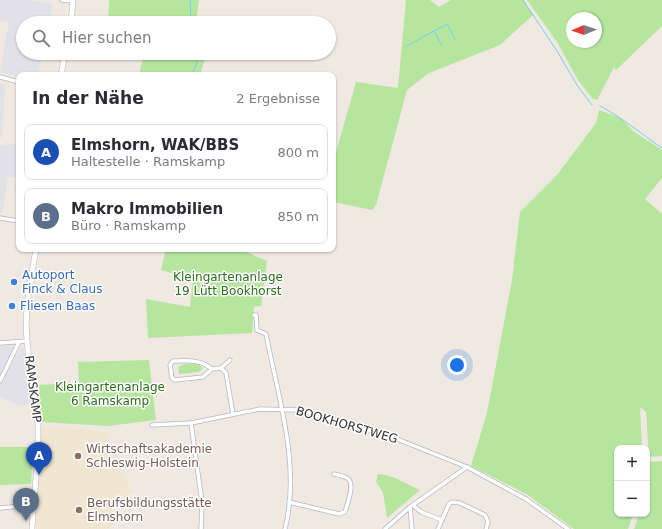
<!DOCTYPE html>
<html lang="de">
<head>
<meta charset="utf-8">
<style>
  body { margin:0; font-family:"DejaVu Sans",sans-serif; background:#f2f2f3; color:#2b2b33 }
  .controls { position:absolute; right:12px; bottom:12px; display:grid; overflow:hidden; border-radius:8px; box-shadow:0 1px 3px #0004 }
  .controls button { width:36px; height:36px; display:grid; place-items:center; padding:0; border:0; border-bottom:1px solid #e1e1e2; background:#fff; color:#2b2b33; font:20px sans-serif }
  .compass { position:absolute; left:566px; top:12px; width:36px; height:36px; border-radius:50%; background:#fff; box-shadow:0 1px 3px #0004; rotate:268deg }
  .you { position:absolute; left:457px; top:365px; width:14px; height:14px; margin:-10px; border:3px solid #fff; border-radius:50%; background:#1a73e8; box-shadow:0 0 0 6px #1a73e833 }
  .badge { display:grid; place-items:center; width:26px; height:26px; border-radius:50%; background:#db2777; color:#fff; font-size:13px; font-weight:700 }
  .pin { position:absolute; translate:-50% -33px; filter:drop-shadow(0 1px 2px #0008) }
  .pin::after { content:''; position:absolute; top:21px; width:14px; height:12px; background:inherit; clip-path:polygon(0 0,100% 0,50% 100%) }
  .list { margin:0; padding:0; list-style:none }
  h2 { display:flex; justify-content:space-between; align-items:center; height:52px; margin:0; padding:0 16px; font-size:17px }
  h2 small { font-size:13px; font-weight:400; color:#7c7c81 }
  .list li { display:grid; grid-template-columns:26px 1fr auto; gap:12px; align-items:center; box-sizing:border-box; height:56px; margin:0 8px 8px; padding:0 8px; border:1px solid #e1e1e2; border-radius:8px }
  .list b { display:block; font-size:15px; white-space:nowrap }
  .list p { margin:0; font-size:13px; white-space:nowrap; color:#7c7c81 }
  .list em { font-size:13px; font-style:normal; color:#7c7c81 }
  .icon { flex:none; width:22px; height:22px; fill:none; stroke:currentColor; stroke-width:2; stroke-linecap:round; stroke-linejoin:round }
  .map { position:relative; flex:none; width:662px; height:529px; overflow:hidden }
  .search { position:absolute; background:#fff; box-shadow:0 1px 3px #0004; left:16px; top:16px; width:320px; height:44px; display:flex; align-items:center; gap:10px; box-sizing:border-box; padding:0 14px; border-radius:22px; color:#7c7c81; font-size:15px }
  .panel { position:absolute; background:#fff; box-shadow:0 1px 3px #0004; left:16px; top:72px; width:320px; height:180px; border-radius:8px }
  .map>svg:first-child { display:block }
  .industrial { fill:#e3e1e8 }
  .education { fill:#f0e6d1 }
  .green { fill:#b6e59e; fill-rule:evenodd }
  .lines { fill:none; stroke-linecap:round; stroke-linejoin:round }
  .stream { stroke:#75cff0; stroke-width:1 }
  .street-casing { stroke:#b4b7c1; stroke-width:5 }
  .secondary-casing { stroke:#b4b7c1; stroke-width:6 }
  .street { stroke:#fff; stroke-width:3.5 }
  .secondary { stroke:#fff; stroke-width:5 }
  .shop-dot { fill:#3f7fe0; stroke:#fff; stroke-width:1.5 }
  .education-dot { fill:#8d6e63; stroke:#fff; stroke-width:1.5 }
  .labels { text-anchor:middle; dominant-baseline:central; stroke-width:3; stroke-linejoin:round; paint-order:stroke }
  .shop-label { font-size:12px; fill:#366cbe; stroke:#fff; text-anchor:start }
  .park-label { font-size:12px; fill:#2c6e1b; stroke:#fff }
  .street-label { font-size:12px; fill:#2e2e2e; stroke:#fff }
  .education-label { font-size:12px; fill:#785e54; stroke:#fff; text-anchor:start }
</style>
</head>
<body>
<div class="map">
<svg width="662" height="529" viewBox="0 0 662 529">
  <rect width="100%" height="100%" fill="#efe9e1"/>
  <g class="industrial">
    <path d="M0 0H30L53 4 49 23H23V53H43L38 75H19V77L0 72 9 22 0 20Z"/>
    <path d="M0 83 5 86 2 137 0 138Z"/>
    <path d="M19 143V193L14 192 16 178 8 177 2 214 0 213V146Z"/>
    <path d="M17 345 3 374H0V346Z"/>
    <path d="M21 347 24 349 33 405 19 406 0 397V386Z"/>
  </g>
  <path class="education" d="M46 427 105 431 108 436V440L132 491 108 529H36L41 433 43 429Z"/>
  <g class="green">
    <path d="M109 0H199L196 23H108Z"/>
    <path d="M406 0H430L439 7 451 0H523L533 15 500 45 429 73 407 90 376 205 372 210 333 202V163L356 82 398 88Z"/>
    <path d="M527 0H662V26L616 70 614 67 597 100 593 99 578 80 557 42ZM572 18H596V42H572Z"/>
    <path d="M144 53H207L200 75H139Z"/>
    <path d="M599 110 621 118 633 131 662 150V178L645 199 662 214V456L649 457 646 412 640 407 642 448H617V514H633L628 529H574L528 495 471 466 487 413 512 280 520 212 557 175 596 123Z"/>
    <path d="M166 249H239L267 261 261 306 254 307 252 333 148 338 146 299 190 307 193 279 161 270Z"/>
    <path d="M149 360 156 420 108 426 41 422 39 385 79 383 78 362Z"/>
    <path d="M184 364H198L203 368 199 372 179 374 178 367Z"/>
    <path d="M0 447H33L31 484 0 485Z"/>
    <path d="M662 461V529H634L639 514H647L649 462Z"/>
    <path d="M378 474C395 475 405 484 420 490L387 518 383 492 376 482Z"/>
  </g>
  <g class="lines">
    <g class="stream">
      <path d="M523 0 557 51 577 85 592 105"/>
      <path d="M189 23 191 19 190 1 193 0"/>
      <path d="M434 31 442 46"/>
      <path d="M405 47 447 24 455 39"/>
      <path d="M183 53 184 59H195L197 62 192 75"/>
      <path d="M600 106C623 118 641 134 662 148"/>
    </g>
    <defs>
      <g id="street">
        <path d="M62 0 73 1"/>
        <path d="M0 77 19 82"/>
        <path d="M0 218 19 221"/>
        <path d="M254 315H256L257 330 266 334C278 397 301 465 285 529"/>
        <path d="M0 343 27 341"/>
        <path d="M221 368 230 360"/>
        <path d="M212 369 203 377 175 380 172 378 170 365 173 361C188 361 200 359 212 369L221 368 226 373 233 414"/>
        <path d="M0 381 19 342"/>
        <path d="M191 423 202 502 201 529"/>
        <path d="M152 425 191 423 260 409 299 410 397 439 467 467 526 499 568 529"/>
        <path d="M289 502 339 514 345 512C347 504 356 483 347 478 343 476 338 475 334 474"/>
        <path d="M413 505 421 512 442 520"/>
        <path d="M410 507 412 529"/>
        <path d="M0 508 33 505"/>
        <path d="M385 529 410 507 467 467"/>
        <path d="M438 529 449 504 452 502 460 503 485 515 488 522 486 529"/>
      </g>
      <g id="secondary">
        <path d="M71 23 73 0"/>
        <path d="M61 75 65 53"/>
        <path d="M32 529C34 495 39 460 38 425 36 396 29 369 27 340 24 309 31 279 36 249"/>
      </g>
    </defs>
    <use href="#street" class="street-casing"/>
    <use href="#secondary" class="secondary-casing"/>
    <use href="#street" class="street"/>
    <use href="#secondary" class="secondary"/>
  </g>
  <g class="shop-dot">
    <circle cx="14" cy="282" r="4"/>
    <circle cx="12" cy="306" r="4"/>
  </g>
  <g class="education-dot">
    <circle cx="78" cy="456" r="4"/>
    <circle cx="79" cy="510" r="4"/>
  </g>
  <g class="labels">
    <g class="shop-label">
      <text x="22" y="275">Autoport<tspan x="22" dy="14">Finck &amp; Claus</tspan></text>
      <text x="20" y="306">Fliesen Baas</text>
    </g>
    <g class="park-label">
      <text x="228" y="277">Kleingartenanlage<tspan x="228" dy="14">19 Lütt Bookhorst</tspan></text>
      <text x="110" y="387">Kleingartenanlage<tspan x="110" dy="14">6 Ramskamp</tspan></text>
    </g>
    <g class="street-label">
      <text transform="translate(33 389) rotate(83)">RAMSKAMP</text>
      <text transform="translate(347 425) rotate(16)">BOOKHORSTWEG</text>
    </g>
    <g class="education-label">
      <text x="86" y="449">Wirtschaftsakademie<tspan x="86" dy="14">Schleswig-Holstein</tspan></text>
      <text x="87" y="503">Berufsbildungsstätte<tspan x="87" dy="14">Elmshorn</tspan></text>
    </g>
  </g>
</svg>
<div class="controls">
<button>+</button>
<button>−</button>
</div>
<svg class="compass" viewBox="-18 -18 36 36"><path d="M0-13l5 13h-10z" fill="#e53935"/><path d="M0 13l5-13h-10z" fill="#7c7c81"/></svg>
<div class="you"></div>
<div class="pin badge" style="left:39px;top:475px;background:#1a4fb4">A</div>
<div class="pin badge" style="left:26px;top:521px;background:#5c6f8a">B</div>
<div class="search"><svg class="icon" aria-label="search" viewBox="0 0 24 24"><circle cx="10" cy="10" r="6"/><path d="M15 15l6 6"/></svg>Hier suchen</div>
<section class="panel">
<h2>In der Nähe<small>2 Ergebnisse</small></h2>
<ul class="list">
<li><span class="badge" style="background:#1a4fb4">A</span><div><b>Elmshorn, WAK/BBS</b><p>Haltestelle · Ramskamp</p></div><em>800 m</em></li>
<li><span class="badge" style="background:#5c6f8a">B</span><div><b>Makro Immobilien</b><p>Büro · Ramskamp</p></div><em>850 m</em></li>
</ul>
</section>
</div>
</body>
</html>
